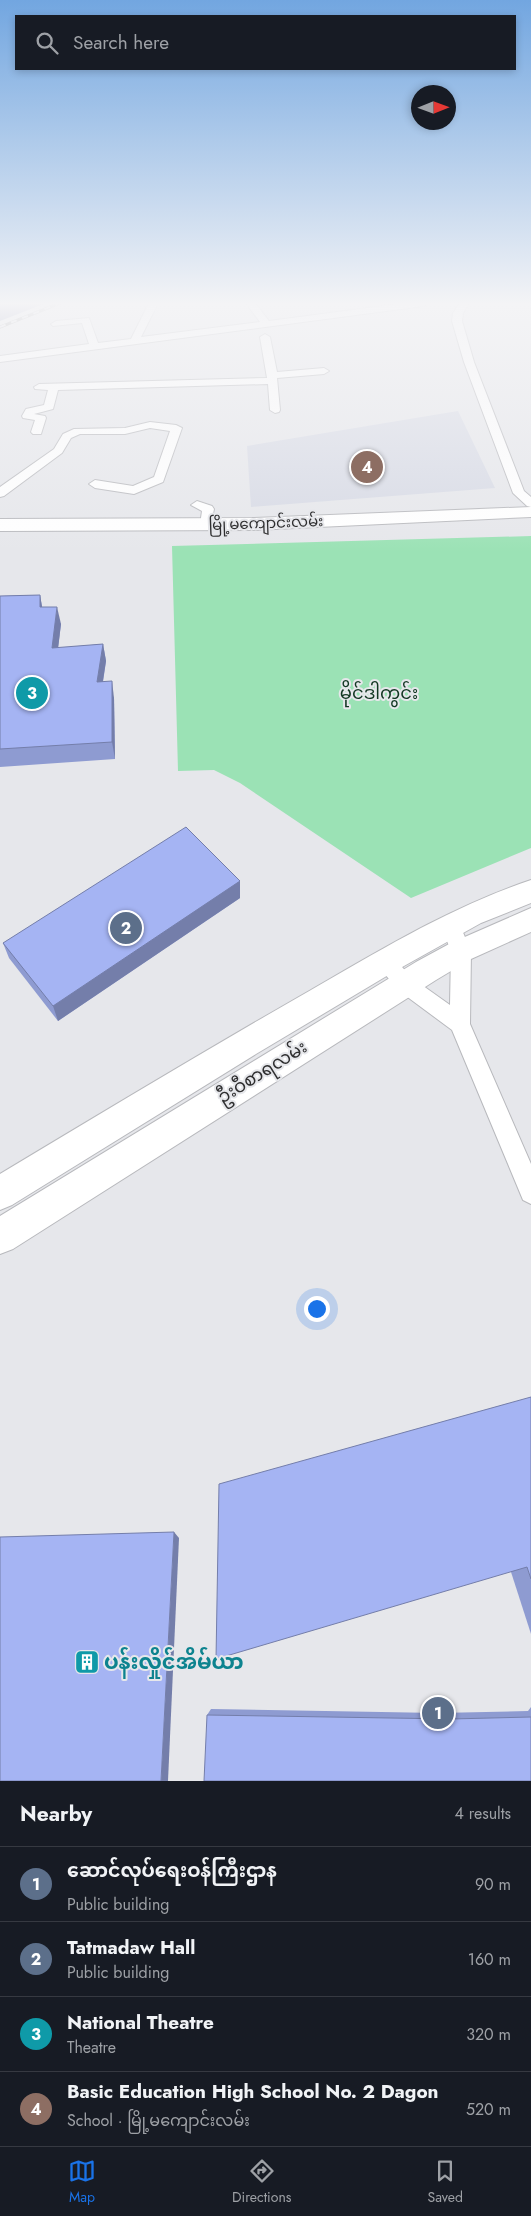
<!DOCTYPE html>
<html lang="en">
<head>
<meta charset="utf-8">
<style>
  body { margin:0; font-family:Jost,"Noto Sans Myanmar",sans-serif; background:#242831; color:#f1f3f6 }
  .compass { position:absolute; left:411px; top:85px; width:45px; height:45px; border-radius:50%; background:#171b24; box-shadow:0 2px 8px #0003; rotate:89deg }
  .you { position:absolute; left:316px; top:1308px; width:18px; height:18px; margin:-12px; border:4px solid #fff; border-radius:50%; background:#1a73e8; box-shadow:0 0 0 8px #1a73e833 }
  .badge { display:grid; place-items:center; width:32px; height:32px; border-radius:50%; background:#1a73e8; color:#fff; font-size:16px; font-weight:700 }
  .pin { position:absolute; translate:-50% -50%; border:2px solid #fff; box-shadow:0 1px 5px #0006 }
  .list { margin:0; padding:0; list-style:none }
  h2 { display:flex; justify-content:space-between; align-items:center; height:65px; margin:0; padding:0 20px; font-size:21px }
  h2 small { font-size:16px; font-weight:400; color:#9ea1a6 }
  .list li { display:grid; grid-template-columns:32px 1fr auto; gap:15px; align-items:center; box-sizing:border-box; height:75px; padding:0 20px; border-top:1px solid #363941 }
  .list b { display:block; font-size:19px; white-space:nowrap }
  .list p { margin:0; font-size:16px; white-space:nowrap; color:#9ea1a6 }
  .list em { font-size:16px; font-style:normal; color:#9ea1a6 }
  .icon { flex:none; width:28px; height:28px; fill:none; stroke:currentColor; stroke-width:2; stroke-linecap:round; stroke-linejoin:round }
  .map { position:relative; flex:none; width:531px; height:1781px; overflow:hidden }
  .search { position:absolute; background:#171b24; box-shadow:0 2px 8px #0003; left:15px; right:15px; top:15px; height:55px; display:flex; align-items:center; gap:12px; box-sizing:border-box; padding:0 18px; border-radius:0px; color:#9ea1a6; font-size:19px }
  .sheet { height:365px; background:#171b24 }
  nav { display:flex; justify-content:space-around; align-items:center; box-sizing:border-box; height:70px; border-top:1px solid #363941; background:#171b24; font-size:14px; color:#9ea1a6 }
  nav a { display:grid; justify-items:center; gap:2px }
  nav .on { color:#1a73e8 }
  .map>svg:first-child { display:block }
  .built { fill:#d7dae5 }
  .green { fill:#9be2b5 }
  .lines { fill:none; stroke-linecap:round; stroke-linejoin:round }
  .minor-casing { stroke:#b8b9bd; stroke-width:2 }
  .secondary-casing { stroke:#b8b9bd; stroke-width:2 }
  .primary-casing { stroke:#b8b9bd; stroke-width:2 }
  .minor { fill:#fff; fill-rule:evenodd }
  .secondary { fill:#fff; fill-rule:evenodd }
  .primary { fill:#fff; fill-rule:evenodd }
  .rail-casing { stroke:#747577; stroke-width:3 }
  .rail { stroke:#e6e7eb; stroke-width:2; stroke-dasharray:6; stroke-linecap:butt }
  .wall { fill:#8e9bd1 }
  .shaded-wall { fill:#747eaa }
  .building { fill:#a5b4f3; stroke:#747eaa }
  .labels { text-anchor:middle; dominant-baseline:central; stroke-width:4; stroke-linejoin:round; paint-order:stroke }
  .far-street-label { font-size:15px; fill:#2f2f30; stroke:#e6e7eb }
  .park-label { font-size:18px; fill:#113722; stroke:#e6e7eb }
  .street-label { font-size:18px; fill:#2f2f30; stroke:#e6e7eb }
  .near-culture-label { font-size:21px; font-weight:bold; fill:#0d838f; stroke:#e6e7eb; text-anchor:start }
</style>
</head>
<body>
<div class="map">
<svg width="531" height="1781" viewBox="0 0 531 1781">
  <rect width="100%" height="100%" fill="#e6e7eb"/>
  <path class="built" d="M458 411 495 488 251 507 247 446Z"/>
  <path class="green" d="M531 536V848L411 898 240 783 214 770 178 771 172 546Z"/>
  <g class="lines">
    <defs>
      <g id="minor">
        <path d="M149 303H158L141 337 260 322 246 303H255L269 321 405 303H429L424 306 0 362V356L89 344 82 323 53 326 51 324 56 321 89 318 98 343 131 339Z"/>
        <path d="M460 303H469L463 313 462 321 474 362 524 491 531 497V507L527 506 513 493 464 362 452 321 453 313Z"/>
        <path d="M265 334 270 337 277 372 324 368 329 371 324 374 277 378 280 410 279 412 275 413 270 410 268 384 58 390 53 409 34 414 45 416 46 418 41 434H33L31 432 35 420 23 418 22 416 26 409 44 405 48 390 35 389 34 387 39 384 267 378 260 337Z"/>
        <path d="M150 422 176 425 182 428 163 482 134 494 95 488 89 484 95 480 133 486 154 477 170 431 150 428 125 434H80L71 438 62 453 4 496 0 497V487L54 449 63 434 74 429 125 428Z"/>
        <path d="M197 501 212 506 214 509 210 528 206 529 200 525 202 511 191 505Z"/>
        <path d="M451 918 458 921 471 951 470 1024 531 1164V1204L523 1200 452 1030 398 990 375 962 378 956 385 954 392 956 412 978 450 1005 451 951 441 926 444 921Z"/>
      </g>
      <path id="secondary" d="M531 507V517L252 530 0 531V519L252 518Z"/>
      <g id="primary">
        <path d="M531 880V903L481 923 395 971 256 1054 12 1205 0 1210V1174C103 1112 206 1050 311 990 382 949 453 906 531 880Z"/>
        <path d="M531 908V932L471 959 436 980 13 1249 0 1254V1216L416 962 451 943Z"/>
      </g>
    </defs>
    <use href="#minor" class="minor-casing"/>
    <use href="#secondary" class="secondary-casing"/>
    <use href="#primary" class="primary-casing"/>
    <use href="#minor" class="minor"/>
    <use href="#secondary" class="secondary"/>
    <use href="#primary" class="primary"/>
    <defs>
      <path id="rail" d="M0 327 60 303"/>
    </defs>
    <use href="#rail" class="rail-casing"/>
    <use href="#rail" class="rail"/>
  </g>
  <g class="wall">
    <path d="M40 595 42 607 61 624 58 648 103 644 106 661 103 682 114 698 115 759 0 767V596Z"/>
    <path d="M240 881V898L58 1021 9 958 3 943Z"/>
    <path d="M531 1397V1634L511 1572Z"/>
    <path d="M531 1707V1781L207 1715 211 1709 438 1713 528 1711Z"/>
  </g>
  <g class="shaded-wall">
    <path d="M8 303H46L0 321V306Z"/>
    <path d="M40 595 43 612 40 607Z"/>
    <path d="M57 607 61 624 56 665 52 648Z"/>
    <path d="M103 644 106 661 100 699 97 682Z"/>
    <path d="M112 681 114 698 115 759 112 742Z"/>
    <path d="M240 881V898L58 1021 53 1006Z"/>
    <path d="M174 1532 179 1538 168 1781H161Z"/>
  </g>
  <g class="building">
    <path d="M0 303H8L0 306Z"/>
    <path d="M40 595V607H57L52 648 103 644 97 682 112 681V742L0 749V596Z"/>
    <path d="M186 827 240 881 53 1006 3 943Z"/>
    <path d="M531 1397V1579L527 1567 216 1659 219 1484Z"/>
    <path d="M174 1532 161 1781H0V1537Z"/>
    <path d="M207 1715 451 1719 531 1717V1781H204Z"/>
  </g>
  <linearGradient id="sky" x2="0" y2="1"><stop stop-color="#72a6e0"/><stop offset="0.55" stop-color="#f4f4f6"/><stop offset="1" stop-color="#f4f4f6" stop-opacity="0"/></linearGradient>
  <rect width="531" height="552" fill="url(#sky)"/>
  <defs>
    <symbol id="building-square" viewBox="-11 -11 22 22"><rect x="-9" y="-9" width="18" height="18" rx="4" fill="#0f9aa8" stroke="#e6e7eb"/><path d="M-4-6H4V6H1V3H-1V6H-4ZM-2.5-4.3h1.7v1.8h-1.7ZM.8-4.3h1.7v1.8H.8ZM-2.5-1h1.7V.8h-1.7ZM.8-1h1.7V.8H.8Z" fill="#fff"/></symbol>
  </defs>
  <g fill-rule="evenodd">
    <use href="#building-square" x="73" y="1648" width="28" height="28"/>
  </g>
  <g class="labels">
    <g class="far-street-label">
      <text transform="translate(266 523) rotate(-2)">မြို့မကျောင်းလမ်း</text>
    </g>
    <g class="park-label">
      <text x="379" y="693">မိုင်ဒါကွင်း</text>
    </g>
    <g class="street-label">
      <text transform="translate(262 1072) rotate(-32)">ဦးဝီစာရလမ်း</text>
    </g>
    <g class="near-culture-label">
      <text x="104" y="1662">ပန်းလှိုင်အိမ်ယာ</text>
    </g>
  </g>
</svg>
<svg class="compass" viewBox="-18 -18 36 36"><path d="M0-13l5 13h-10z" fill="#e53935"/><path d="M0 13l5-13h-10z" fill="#9ea1a6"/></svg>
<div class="you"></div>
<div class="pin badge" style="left:438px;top:1713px;background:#5c6f8a">1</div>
<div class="pin badge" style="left:126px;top:928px;background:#5c6f8a">2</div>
<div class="pin badge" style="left:32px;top:693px;background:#0f9aa8">3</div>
<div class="pin badge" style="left:367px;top:467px;background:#8d6e63">4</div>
<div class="search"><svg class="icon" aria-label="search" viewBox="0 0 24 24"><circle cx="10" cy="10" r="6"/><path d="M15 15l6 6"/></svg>Search here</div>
</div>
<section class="sheet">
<h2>Nearby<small>4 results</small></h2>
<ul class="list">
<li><span class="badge" style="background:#5c6f8a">1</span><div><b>ဆောင်လုပ်ရေးဝန်ကြီးဌာန</b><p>Public building</p></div><em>90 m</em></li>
<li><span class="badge" style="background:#5c6f8a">2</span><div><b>Tatmadaw Hall</b><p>Public building</p></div><em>160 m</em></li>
<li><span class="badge" style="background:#0f9aa8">3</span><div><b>National Theatre</b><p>Theatre</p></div><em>320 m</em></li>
<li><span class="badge" style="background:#8d6e63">4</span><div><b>Basic Education High School No. 2 Dagon</b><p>School · မြို့မကျောင်းလမ်း</p></div><em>520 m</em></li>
</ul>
</section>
<nav>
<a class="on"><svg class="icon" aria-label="map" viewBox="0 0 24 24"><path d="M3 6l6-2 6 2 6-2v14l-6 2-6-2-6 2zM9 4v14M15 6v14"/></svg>Map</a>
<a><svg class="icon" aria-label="directions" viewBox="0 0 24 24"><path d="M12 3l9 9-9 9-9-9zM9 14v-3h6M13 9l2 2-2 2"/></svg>Directions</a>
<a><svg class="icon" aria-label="saved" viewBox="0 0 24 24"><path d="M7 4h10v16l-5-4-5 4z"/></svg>Saved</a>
</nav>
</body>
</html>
